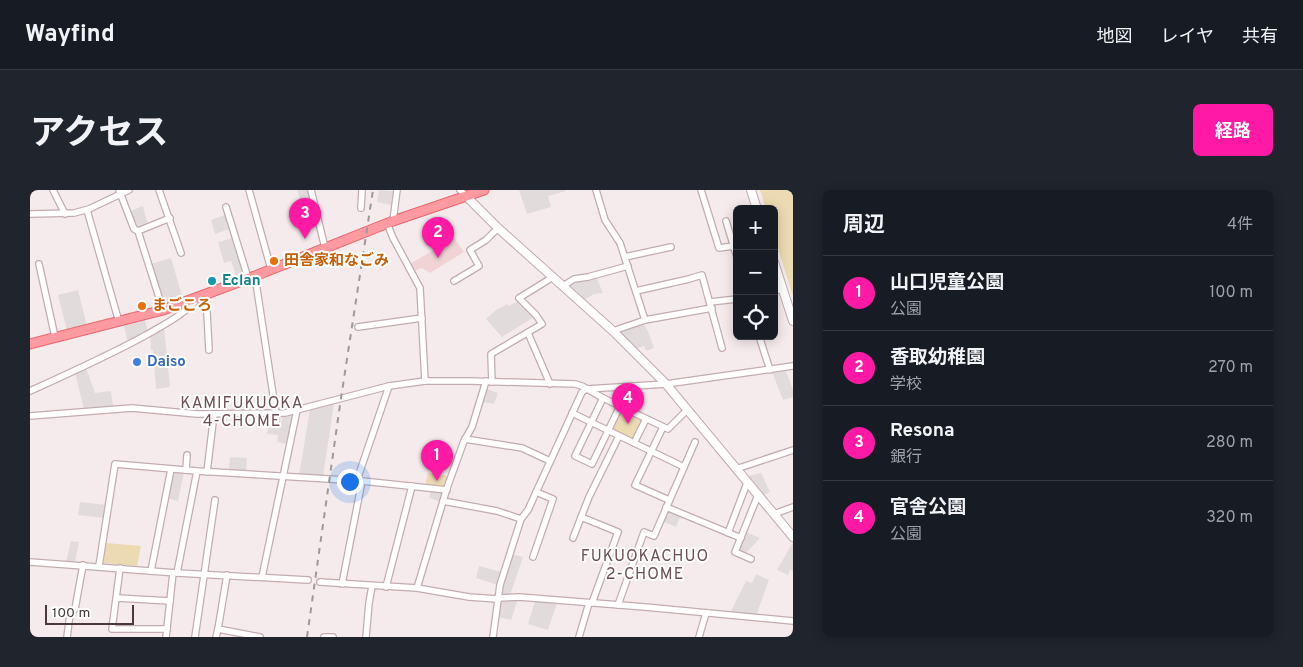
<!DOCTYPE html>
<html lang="ja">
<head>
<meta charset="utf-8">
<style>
  body { margin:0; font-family:Overpass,"Noto Sans JP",sans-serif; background:#20242c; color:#f1f3f6 }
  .controls { position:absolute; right:15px; top:15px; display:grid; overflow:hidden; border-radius:8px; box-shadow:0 2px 12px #0003 }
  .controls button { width:45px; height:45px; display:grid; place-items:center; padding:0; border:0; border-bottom:1px solid #363941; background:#171b24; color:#f1f3f6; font:25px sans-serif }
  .scale { position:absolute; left:15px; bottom:12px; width:89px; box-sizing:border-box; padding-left:5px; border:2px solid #4b383b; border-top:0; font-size:14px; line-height:18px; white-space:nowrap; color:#4b383b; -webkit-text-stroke:4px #fff; paint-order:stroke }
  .you { position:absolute; left:319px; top:291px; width:18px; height:18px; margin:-12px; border:4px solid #fff; border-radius:50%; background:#1a73e8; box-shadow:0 0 0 8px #1a73e833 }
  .badge { display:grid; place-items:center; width:32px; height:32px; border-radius:50%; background:#ff19a5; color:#fff; font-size:16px; font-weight:700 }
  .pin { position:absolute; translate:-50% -41px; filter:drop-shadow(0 1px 2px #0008) }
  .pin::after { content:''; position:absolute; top:26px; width:18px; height:15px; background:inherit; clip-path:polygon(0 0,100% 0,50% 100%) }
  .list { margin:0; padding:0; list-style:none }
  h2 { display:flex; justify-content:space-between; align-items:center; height:65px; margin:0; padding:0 20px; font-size:21px }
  h2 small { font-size:16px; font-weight:400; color:#9ea1a6 }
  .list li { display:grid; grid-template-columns:32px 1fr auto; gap:15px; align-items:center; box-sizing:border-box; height:75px; padding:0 20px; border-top:1px solid #363941 }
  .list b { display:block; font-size:19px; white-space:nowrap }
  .list p { margin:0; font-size:16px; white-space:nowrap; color:#9ea1a6 }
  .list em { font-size:16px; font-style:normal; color:#9ea1a6 }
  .icon { flex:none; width:28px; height:28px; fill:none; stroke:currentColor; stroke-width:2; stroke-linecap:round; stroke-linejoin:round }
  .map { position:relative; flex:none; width:763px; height:447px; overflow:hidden; border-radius:8px }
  header { display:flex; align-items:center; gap:30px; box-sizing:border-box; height:70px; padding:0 25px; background:#171b24; border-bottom:1px solid #363941 }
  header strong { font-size:24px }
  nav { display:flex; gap:28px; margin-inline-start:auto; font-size:18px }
  .intro { display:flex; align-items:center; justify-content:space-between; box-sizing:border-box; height:120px; padding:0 30px }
  h1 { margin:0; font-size:35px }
  .button { padding:12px 22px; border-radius:8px; background:#ff19a5; color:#fff; font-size:18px; font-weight:700 }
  main { display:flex; gap:30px; padding:0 30px }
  aside { flex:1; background:#171b24; border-radius:8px; box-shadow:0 2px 12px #0003 }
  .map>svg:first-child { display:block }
  .education { fill:#f0d4d5 }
  .green { fill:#ecdab2 }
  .parking { fill:#e2dbdc }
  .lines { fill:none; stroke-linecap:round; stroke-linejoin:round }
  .minor-casing { stroke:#c3acaf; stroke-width:8 }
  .tertiary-casing { stroke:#c3acaf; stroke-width:10 }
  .primary-casing { stroke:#eb646c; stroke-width:11 }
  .minor { stroke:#fff; stroke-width:5.5 }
  .tertiary { stroke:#fff; stroke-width:8 }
  .primary { stroke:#ff9ba0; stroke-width:9 }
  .rail { stroke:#9a9a9a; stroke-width:2; stroke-dasharray:6 6; stroke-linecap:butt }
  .food-dot { fill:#e8710a; stroke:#fff; stroke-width:2 }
  .culture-dot { fill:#0f9aa8; stroke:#fff; stroke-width:2 }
  .shop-dot { fill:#3f7fe0; stroke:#fff; stroke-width:2 }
  .labels { text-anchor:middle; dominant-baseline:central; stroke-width:4; stroke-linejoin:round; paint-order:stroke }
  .food-label { font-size:15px; font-weight:bold; fill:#c56008; stroke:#fff; text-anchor:start }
  .culture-label { font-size:15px; font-weight:bold; fill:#0d838f; stroke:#fff; text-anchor:start }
  .shop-label { font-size:15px; font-weight:bold; fill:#366cbe; stroke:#fff; text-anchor:start }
  .neighbourhood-label { font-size:16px; letter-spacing:1px; fill:#6f4e54; stroke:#fff }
</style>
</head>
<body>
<header>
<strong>Wayfind</strong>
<nav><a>地図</a><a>レイヤ</a><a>共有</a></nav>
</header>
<div class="intro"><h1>アクセス</h1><a class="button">経路</a></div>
<main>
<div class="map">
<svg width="763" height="447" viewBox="0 0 763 447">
  <rect width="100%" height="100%" fill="#f6ebec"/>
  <path class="education" d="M424 48 434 62 400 83 392 78 383 81 380 74Z"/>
  <g class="green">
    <path d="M730 0H763V106L744 46V19H736Z"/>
    <path d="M593 220 613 230 603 250 583 240 582 238 590 221Z"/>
    <path d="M398 283 419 286 415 298 395 296Z"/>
    <path d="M76 353 111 356 107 376 73 373Z"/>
  </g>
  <g class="parking">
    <path d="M267 0H279L282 16 273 19Z"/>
    <path d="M349 0 363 1 361 15 347 12Z"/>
    <path d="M489 0H535L536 1 518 6 521 17 497 24Z"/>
    <path d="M113 16 118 35 108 38 100 21Z"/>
    <path d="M195 25 200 39 185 44 181 30Z"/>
    <path d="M203 48 214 86 207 88 201 71 194 73 188 52Z"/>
    <path d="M141 68 153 109 134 115 121 74Z"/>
    <path d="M566 87 573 103 564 104 554 110 539 96 545 91Z"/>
    <path d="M48 100 57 136 37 141 28 105Z"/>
    <path d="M486 112H489L504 127 472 147 456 129 466 120 477 114 479 116Z"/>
    <path d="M115 130 118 142 98 153 94 136Z"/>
    <path d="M613 133 617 139 624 158 616 161 614 156 605 159 589 143 590 140Z"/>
    <path d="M134 137 140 197 126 199 123 160H121L120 146Z"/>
    <path d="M56 178 65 203 81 201 83 216 54 219 45 183Z"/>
    <path d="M756 181 763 200V207L753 210 742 182Z"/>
    <path d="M457 199 468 203 464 214 453 212Z"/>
    <path d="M304 213 293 287 269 285 280 220Z"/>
    <path d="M253 225H262L263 227 258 254 247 252 248 245 237 244 240 226H251L249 240Z"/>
    <path d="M200 267 217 268 216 282 199 281Z"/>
    <path d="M143 281 154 282 148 311 137 308Z"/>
    <path d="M731 283 740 302 733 305 718 286Z"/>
    <path d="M401 300 413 302 411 312 399 308Z"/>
    <path d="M50 312 77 315 74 328 48 325Z"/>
    <path d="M637 320 651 325 646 337 632 331Z"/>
    <path d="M716 342 730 348 715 364 708 360Z"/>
    <path d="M41 351 49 352 45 372H36Z"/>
    <path d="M763 352V381L760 380 758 385 747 380Z"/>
    <path d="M481 364 493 367 480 405 471 406Z"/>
    <path d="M449 376 471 382 468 395 446 388Z"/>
    <path d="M726 384 739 390 726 426 700 423 716 391 722 393Z"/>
    <path d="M488 409 481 430 468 427 470 410Z"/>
    <path d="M505 411 527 413 518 440 498 434Z"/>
  </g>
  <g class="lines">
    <defs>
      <g id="minor">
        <path d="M23 0 35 24"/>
        <path d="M89 0 104 39 108 41 140 28"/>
        <path d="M129 0 151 63"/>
        <path d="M219 0 241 79"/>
        <path d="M281 0 295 58"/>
        <path d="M430 0 436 6"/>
        <path d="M566 0 575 30 590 53 615 130"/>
        <path d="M671 0 689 58 704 56"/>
        <path d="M196 17 218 88"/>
        <path d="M331 18 332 0"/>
        <path d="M57 20 89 132"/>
        <path d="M0 24 44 23 59 19 99 0"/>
        <path d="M363 31 367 0"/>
        <path d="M696 31 707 67"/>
        <path d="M357 33 363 48 390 98 395 191"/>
        <path d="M108 41 133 120"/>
        <path d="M595 67 641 57"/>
        <path d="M9 74 25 147"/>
        <path d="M225 86 246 224"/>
        <path d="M424 91 449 76 440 60 456 50 468 38"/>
        <path d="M533 96 544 89 558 87 598 76"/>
        <path d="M606 101 659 89 672 85 692 158"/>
        <path d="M744 101 753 99"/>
        <path d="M176 104 179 160"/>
        <path d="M680 112 707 109"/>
        <path d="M328 137 392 128"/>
        <path d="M583 141 615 130 682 118"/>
        <path d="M498 143 520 194"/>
        <path d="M729 146 740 180"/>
        <path d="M462 192 461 164 512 134 506 125 489 108 523 87"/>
        <path d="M0 201C40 183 80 165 118 144 135 134 155 124 168 108"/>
        <path d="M590 216 562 274 545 266 573 208 638 239 657 220"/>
        <path d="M542 223 654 277"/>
        <path d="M0 226 102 218 167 224 255 223 359 196 395 191H440L545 194 552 196 573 208"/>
        <path d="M633 237 605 295 639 310"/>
        <path d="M435 249 492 258 520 271"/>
        <path d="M604 253 616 229"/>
        <path d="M706 279 763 260"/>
        <path d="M156 280 157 265"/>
        <path d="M177 282 184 224"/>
        <path d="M327 290 359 196"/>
        <path d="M413 311 467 321 491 329"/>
        <path d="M636 317 711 348"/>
        <path d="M744 324 763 317"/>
        <path d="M551 327 588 342 562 413"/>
        <path d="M698 343 717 293"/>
        <path d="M543 348 559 307 589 246"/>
        <path d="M503 367 523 309 506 302"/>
        <path d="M721 369 705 362 728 305"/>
        <path d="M0 372 147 383 278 390"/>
        <path d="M69 376 85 274 167 281 332 291 417 300"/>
        <path d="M90 378 82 439H137"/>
        <path d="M121 381 141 279"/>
        <path d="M147 383 167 281"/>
        <path d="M197 385 188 439 230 447"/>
        <path d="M232 387 267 220"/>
        <path d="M290 392 387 398 439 407 467 409"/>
        <path d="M312 394 332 291"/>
        <path d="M356 397 382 296"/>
        <path d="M387 398 417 298 434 251 442 237 456 191"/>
        <path d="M87 408 140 411"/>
        <path d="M467 408 489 407 615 417 763 431"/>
        <path d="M588 415 614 342 624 346 665 252"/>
        <path d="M37 447 40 424 45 419 53 375"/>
        <path d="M136 447 143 383"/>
        <path d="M165 447 185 310"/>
        <path d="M186 447 188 439"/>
        <path d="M294 447H303"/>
        <path d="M336 447 339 413 342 396"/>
        <path d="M463 447 470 395 491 329 498 320 552 202 557 199 636 194 763 176"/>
        <path d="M549 447 559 413"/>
        <path d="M669 447 676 423"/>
      </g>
      <g id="tertiary">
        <path d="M721 0 727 19"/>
        <path d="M436 6 468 38 583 141 636 194 763 347"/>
        <path d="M744 72 763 131"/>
      </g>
      <path id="primary" d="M0 154 133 120 225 86 363 31 454 0"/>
    </defs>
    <use href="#minor" class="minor-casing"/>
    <use href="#tertiary" class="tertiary-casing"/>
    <use href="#primary" class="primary-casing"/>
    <use href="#minor" class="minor"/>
    <use href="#tertiary" class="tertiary"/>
    <use href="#primary" class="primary"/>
    <path class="rail" d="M277 447 311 208 343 0"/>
  </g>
  <g class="food-dot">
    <circle cx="244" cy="71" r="5"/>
    <circle cx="112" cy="116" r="5"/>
  </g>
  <circle class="culture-dot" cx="182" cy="91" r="5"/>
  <circle class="shop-dot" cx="107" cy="172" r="5"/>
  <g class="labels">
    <g class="food-label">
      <text x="254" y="71">田舎家和なごみ</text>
      <text x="122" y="116">まごころ</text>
    </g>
    <g class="culture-label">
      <text x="192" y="91">Eclan</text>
    </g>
    <g class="shop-label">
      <text x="117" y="172">Daiso</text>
    </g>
    <g class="neighbourhood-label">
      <text x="212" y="214">KAMIFUKUOKA<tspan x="212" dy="18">4-CHOME</tspan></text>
      <text x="615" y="367">FUKUOKACHUO<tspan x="615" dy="18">2-CHOME</tspan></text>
    </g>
  </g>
</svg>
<div class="controls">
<button>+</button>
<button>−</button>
<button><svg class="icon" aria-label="locate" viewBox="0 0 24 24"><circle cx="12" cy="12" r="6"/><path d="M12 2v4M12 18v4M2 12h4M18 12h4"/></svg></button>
</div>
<div class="scale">100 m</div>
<div class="you"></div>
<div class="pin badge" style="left:407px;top:291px">1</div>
<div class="pin badge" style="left:408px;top:68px">2</div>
<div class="pin badge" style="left:275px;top:49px">3</div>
<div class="pin badge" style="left:598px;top:234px">4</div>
</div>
<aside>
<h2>周辺<small>4件</small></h2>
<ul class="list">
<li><span class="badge">1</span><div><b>山口児童公園</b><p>公園</p></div><em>100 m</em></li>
<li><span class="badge">2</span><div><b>香取幼稚園</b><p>学校</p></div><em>270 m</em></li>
<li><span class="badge">3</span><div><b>Resona</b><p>銀行</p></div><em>280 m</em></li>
<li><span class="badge">4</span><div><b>官舎公園</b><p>公園</p></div><em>320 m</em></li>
</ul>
</aside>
</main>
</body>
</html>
